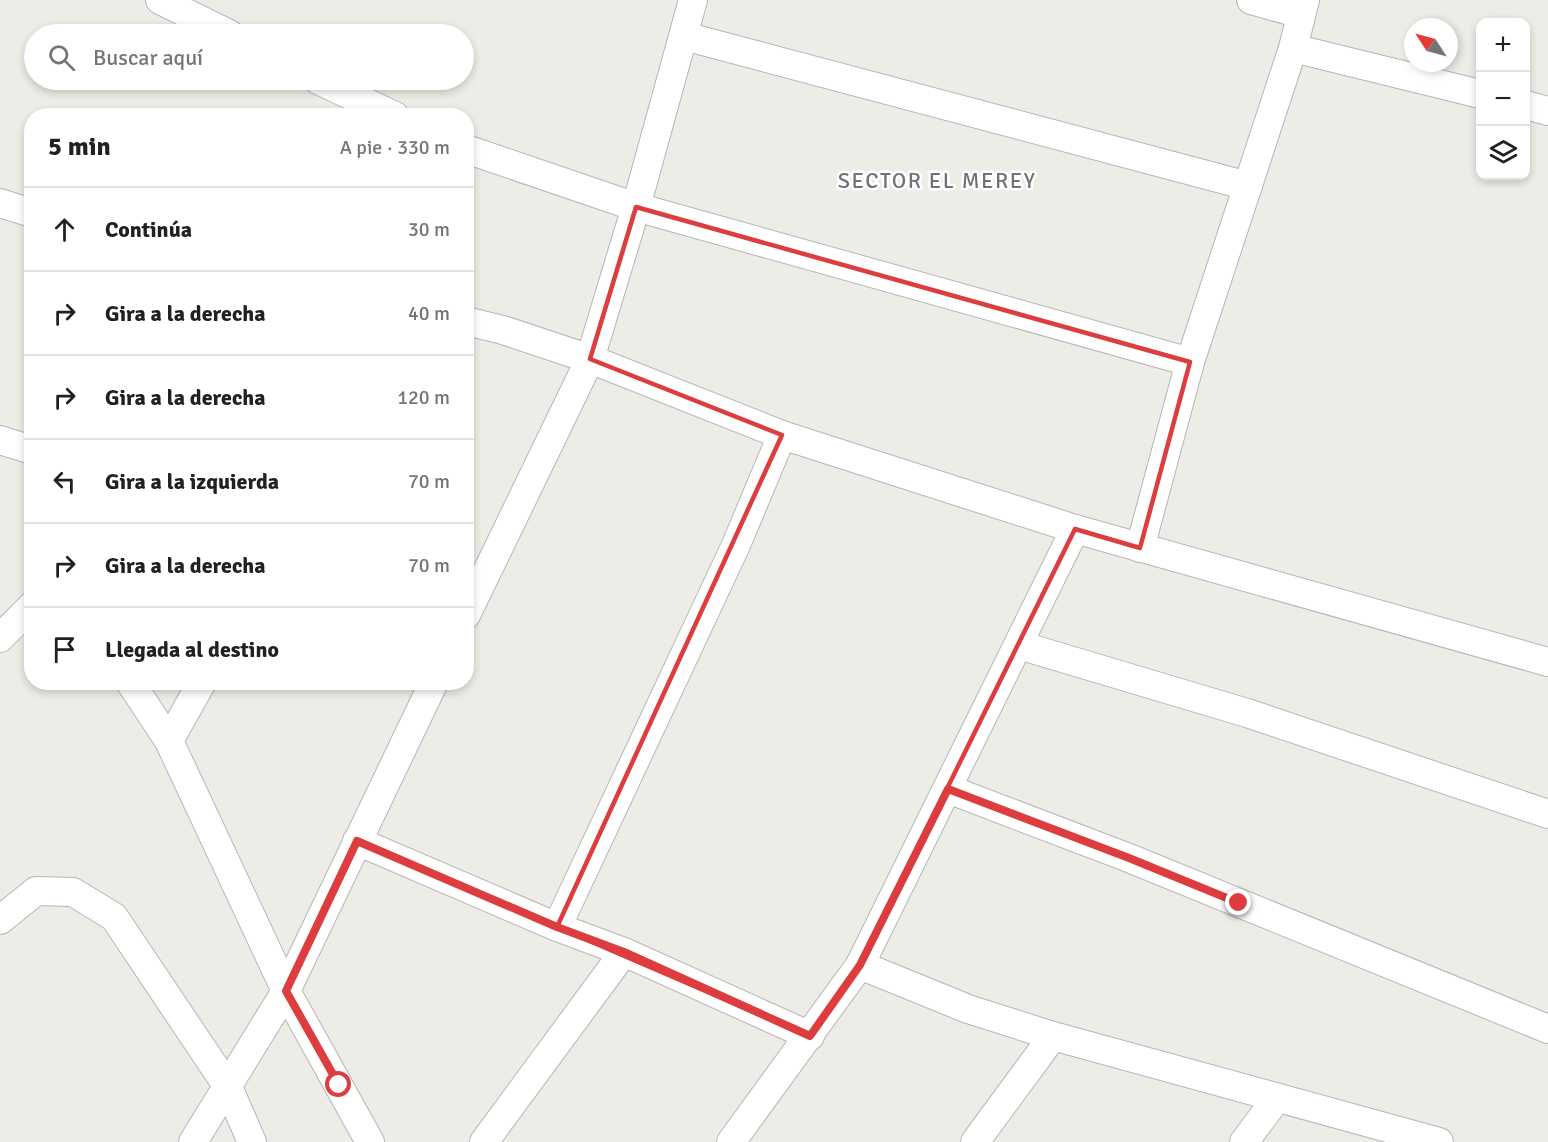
<!DOCTYPE html>
<html lang="es">
<head>
<meta charset="utf-8">
<style>
  body { margin:0; font-family:Signika,sans-serif; background:#f2f2f2; color:#202124 }
  .controls { position:absolute; right:18px; top:18px; display:grid; overflow:hidden; border-radius:12px; box-shadow:0 3px 9px #0003 }
  .controls button { width:54px; height:54px; display:grid; place-items:center; padding:0; border:0; border-bottom:2px solid #e0e0e0; background:#fff; color:#202124; font:30px sans-serif }
  .compass { position:absolute; left:1404px; top:18px; width:54px; height:54px; border-radius:50%; background:#fff; box-shadow:0 3px 9px #0003; rotate:306deg }
  .stop { position:absolute; width:18px; height:18px; margin:-14px; border:4px solid #dd3d3e; border-radius:50%; background:#fff }
  .stop.end { background:#dd3d3e; border-color:#fff; box-shadow:0 2px 6px #0008 }
  .list { margin:0; padding:0; list-style:none }
  h2 { display:flex; justify-content:space-between; align-items:center; height:78px; margin:0; padding:0 24px; font-size:26px }
  h2 small { font-size:20px; font-weight:400; color:#757577 }
  .list li { display:grid; grid-template-columns:39px 1fr auto; gap:18px; align-items:center; box-sizing:border-box; height:84px; padding:0 24px; border-top:2px solid #e0e0e0 }
  .list b { display:block; font-size:22px; white-space:nowrap }
  .list em { font-size:20px; font-style:normal; color:#757577 }
  .icon { flex:none; width:33px; height:33px; fill:none; stroke:currentColor; stroke-width:2; stroke-linecap:round; stroke-linejoin:round }
  .map { position:relative; flex:none; width:1548px; height:1142px; overflow:hidden }
  .search { position:absolute; background:#fff; box-shadow:0 3px 9px #0003; left:24px; top:24px; width:450px; height:66px; display:flex; align-items:center; gap:15px; box-sizing:border-box; padding:0 21px; border-radius:33px; color:#757577; font-size:22px }
  .panel { position:absolute; background:#fff; box-shadow:0 3px 9px #0003; left:24px; top:108px; width:450px; height:582px; border-radius:24px }
  .map>svg:first-child { display:block }
  .lines { fill:none; stroke-linecap:round; stroke-linejoin:round }
  .minor-casing { stroke:#b3b6b9; stroke-width:30 }
  .minor { stroke:#fff; stroke-width:28 }
  .route { stroke:#dd3d3e; stroke-width:8 }
  .marked { fill:none; stroke:#dd3d3e; stroke-width:4.5; stroke-linejoin:round }
  .labels { text-anchor:middle; dominant-baseline:central; stroke-width:5; stroke-linejoin:round; paint-order:stroke }
  .neighbourhood-label { font-size:22px; letter-spacing:1.5px; fill:#6e7377; stroke:#fff }
</style>
</head>
<body>
<div class="map">
<svg width="1548" height="1142" viewBox="0 0 1548 1142">
  <rect width="100%" height="100%" fill="#eeece6"/>
  <g class="lines">
    <defs>
      <g id="minor">
        <path d="M160 0 229 34"/>
        <path d="M1251 0 1301 14"/>
        <path d="M684 36 1248 186"/>
        <path d="M1293 48 1480 94"/>
        <path d="M318 80 395 116"/>
        <path d="M1526 105 1548 111"/>
        <path d="M466 149 636 207 1190 362"/>
        <path d="M0 203 32 213"/>
        <path d="M466 321 503 330 590 359 782 435 1075 529 1548 662"/>
        <path d="M0 440 32 450"/>
        <path d="M1140 548 1190 362 1293 48 1305 0"/>
        <path d="M466 615 590 359 636 207 693 0"/>
        <path d="M0 638 32 606"/>
        <path d="M1019 645 1247 713 1548 814"/>
        <path d="M130 682 169 741 286 991 370 1142"/>
        <path d="M169 741 202 682"/>
        <path d="M948 789 1129 858 1548 1029"/>
        <path d="M357 841 557 927 624 952 810 1036"/>
        <path d="M0 920 36 891 73 892 114 917 228 1087 252 1142"/>
        <path d="M557 927 736 545 782 435"/>
        <path d="M860 965 968 1009 1053 1036 1439 1142"/>
        <path d="M193 1142 286 991 434 682"/>
        <path d="M484 1142 624 952"/>
        <path d="M731 1142 860 965 1075 529"/>
        <path d="M975 1142 1053 1036"/>
        <path d="M1244 1142 1277 1098"/>
      </g>
    </defs>
    <use href="#minor" class="minor-casing"/>
    <use href="#minor" class="minor"/>
  </g>
  <g class="lines">
    <path class="route" d="M339 1085 286 991 357 841 557 927 624 952 810 1036 860 965 948 789 1129 858 1239 903"/>
  </g>
  <path class="marked" d="M636 207 1190 362 1140 548 1075 529 860 965 810 1036 557 927 782 435 590 359Z"/>
  <g class="labels">
    <g class="neighbourhood-label">
      <text x="937" y="180">SECTOR EL MEREY</text>
    </g>
  </g>
</svg>
<div class="controls">
<button>+</button>
<button>−</button>
<button><svg class="icon" aria-label="layers" viewBox="0 0 24 24"><path d="M12 4l9 5-9 5-9-5zM3 14l9 5 9-5"/></svg></button>
</div>
<svg class="compass" viewBox="-18 -18 36 36"><path d="M0-13l5 13h-10z" fill="#e53935"/><path d="M0 13l5-13h-10z" fill="#757577"/></svg>
<div class="stop" style="left:339px;top:1085px"></div>
<div class="stop end" style="left:1239px;top:903px"></div>
<div class="search"><svg class="icon" aria-label="search" viewBox="0 0 24 24"><circle cx="10" cy="10" r="6"/><path d="M15 15l6 6"/></svg>Buscar aquí</div>
<section class="panel">
<h2>5 min<small>A pie · 330 m</small></h2>
<ul class="list">
<li><svg class="icon" aria-label="ahead" viewBox="0 0 24 24"><path d="M12 20V5M6 11l6-6 6 6"/></svg><div><b>Continúa</b></div><em>30 m</em></li>
<li><svg class="icon" aria-label="right" viewBox="0 0 24 24"><path d="M7 20v-9h11M14 6l5 5-5 5"/></svg><div><b>Gira a la derecha</b></div><em>40 m</em></li>
<li><svg class="icon" aria-label="right" viewBox="0 0 24 24"><path d="M7 20v-9h11M14 6l5 5-5 5"/></svg><div><b>Gira a la derecha</b></div><em>120 m</em></li>
<li><svg class="icon" aria-label="left" viewBox="0 0 24 24"><path d="M17 20v-9H6M10 6l-5 5 5 5"/></svg><div><b>Gira a la izquierda</b></div><em>70 m</em></li>
<li><svg class="icon" aria-label="right" viewBox="0 0 24 24"><path d="M7 20v-9h11M14 6l5 5-5 5"/></svg><div><b>Gira a la derecha</b></div><em>70 m</em></li>
<li><svg class="icon" aria-label="arrive" viewBox="0 0 24 24"><path d="M6 21V4h12l-3 4 3 4H6"/></svg><div><b>Llegada al destino</b></div></li>
</ul>
</section>
</div>
</body>
</html>
